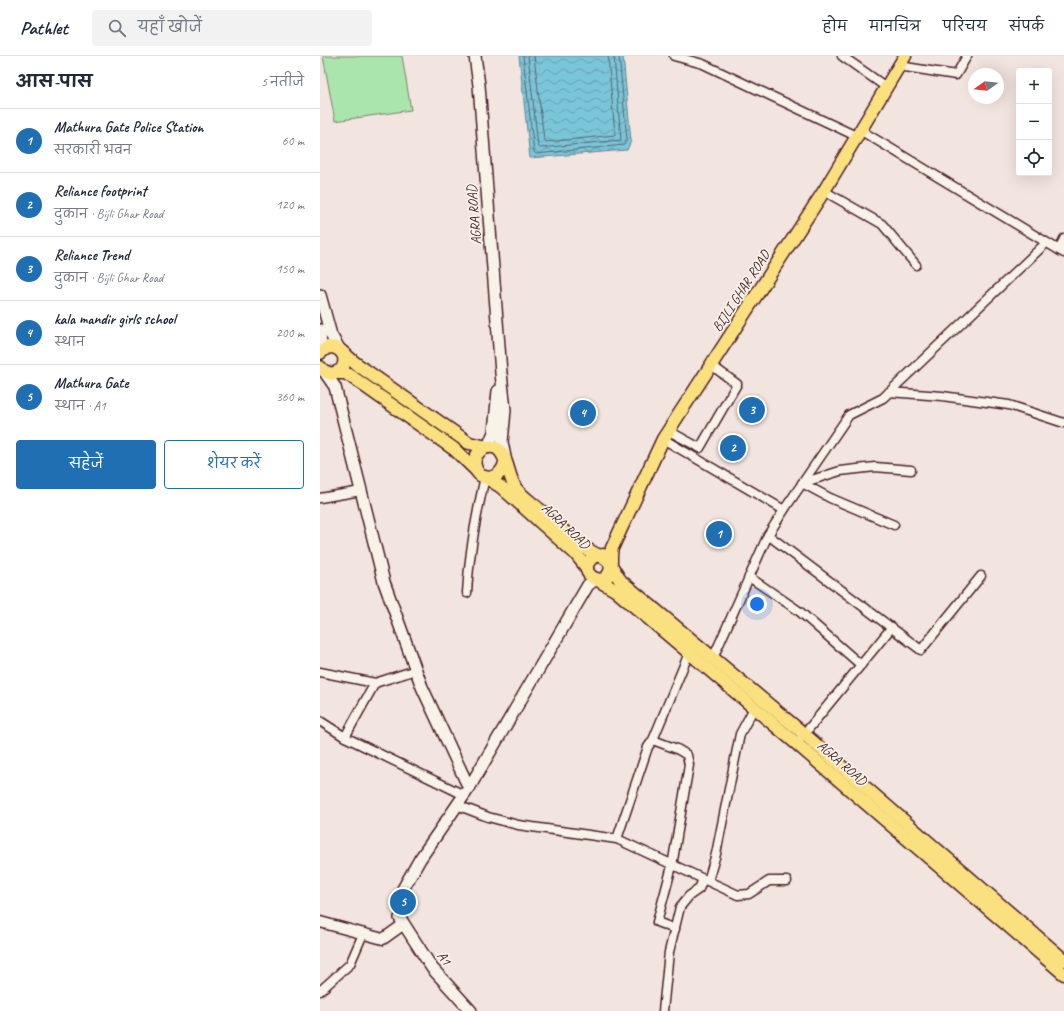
<!DOCTYPE html>
<html lang="hi">
<head>
<meta charset="utf-8">
<style>
  body { margin:0; font-family:Caveat,"Playpen Sans Deva",sans-serif; background:#f2f2f3; color:#1f2937 }
  .controls { position:absolute; right:12px; top:12px; display:grid; overflow:hidden; border-radius:4px; box-shadow:0 4px 16px #0002 }
  .controls button { width:36px; height:36px; display:grid; place-items:center; padding:0; border:0; border-bottom:1px solid #e0e1e3; background:#fff; color:#1f2937; font:20px sans-serif }
  .compass { position:absolute; left:648px; top:12px; width:36px; height:36px; border-radius:50%; background:#fff; box-shadow:0 4px 16px #0002; rotate:255deg }
  .you { position:absolute; left:437px; top:548px; width:14px; height:14px; margin:-10px; border:3px solid #fff; border-radius:50%; background:#1a73e8; box-shadow:0 0 0 6px #1a73e833 }
  .badge { display:grid; place-items:center; width:26px; height:26px; border-radius:50%; background:#1f6fb2; color:#fff; font-size:13px; font-weight:700 }
  .pin { position:absolute; translate:-50% -50%; border:2px solid #fff; box-shadow:0 1px 4px #0006 }
  .list { margin:0; padding:0; list-style:none }
  h2 { display:flex; justify-content:space-between; align-items:center; height:52px; margin:0; padding:0 16px; font-size:17px }
  h2 small { font-size:13px; font-weight:400; color:#747a83 }
  .list li { display:grid; grid-template-columns:26px 1fr auto; gap:12px; align-items:center; box-sizing:border-box; height:64px; padding:0 16px; border-top:1px solid #e0e1e3 }
  .list b { display:block; font-size:15px; white-space:nowrap }
  .list p { margin:0; font-size:13px; white-space:nowrap; color:#747a83 }
  .list em { font-size:13px; font-style:normal; color:#747a83 }
  .actions { display:flex; gap:8px; padding:12px 16px }
  .actions a { flex:1; padding:9px 0; border:1px solid #1f6fb2; border-radius:4px; text-align:center; font-size:14px; color:#1f6fb2 }
  .actions .main { background:#1f6fb2; color:#fff }
  .icon { flex:none; width:22px; height:22px; fill:none; stroke:currentColor; stroke-width:2; stroke-linecap:round; stroke-linejoin:round }
  .map { position:relative; flex:none; width:744px; height:955px; overflow:hidden }
  header { display:flex; align-items:center; gap:24px; box-sizing:border-box; height:56px; padding:0 20px; background:#fff; border-bottom:1px solid #e0e1e3 }
  header strong { font-size:19px }
  nav { display:flex; gap:22px; margin-inline-start:auto; font-size:14px }
  .search { width:280px; height:36px; background:#f2f2f3; display:flex; align-items:center; gap:10px; box-sizing:border-box; padding:0 14px; border-radius:4px; color:#747a83; font-size:15px }
  main { display:flex }
  aside { flex:1; background:#fff }
  .map>svg:first-child { display:block }
  .garden { fill:#a9e5ac; stroke:#7a826c }
  .water { fill:url(#water-waves); stroke:#678393 }
  .lines { fill:none; stroke-linecap:round; stroke-linejoin:round }
  .shore { stroke:#5d6271; stroke-width:1 }
  .secondary-tunnel { stroke:#d0bdba; stroke-width:11; stroke-dasharray:11 5.5; stroke-linecap:butt }
  .minor-casing { stroke:#4a1f2b; stroke-width:11 }
  .tertiary-casing { stroke:#4a1f2b; stroke-width:13 }
  .secondary-casing { stroke:#4a1f2b; stroke-width:14 }
  .primary-casing { stroke:#4a1f2b; stroke-width:15 }
  .minor { stroke:#f7f3e8; stroke-width:8 }
  .tertiary { stroke:#f7f3e8; stroke-width:10 }
  .secondary { stroke:#f7f3e8; stroke-width:11 }
  .primary { stroke:#fbe080; stroke-width:12 }
  .labels { text-anchor:middle; dominant-baseline:central; stroke-width:3.5; stroke-linejoin:round; paint-order:stroke }
  .street-label { font-size:14px; fill:#4a1f2b; stroke:#f7f3e8 }
</style>
</head>
<body>
<header>
<strong>Pathlet</strong>
<div class="search"><svg class="icon" aria-label="search" viewBox="0 0 24 24"><circle cx="10" cy="10" r="6"/><path d="M15 15l6 6"/></svg>यहाँ खोजें</div>
<nav><a>होम</a><a>मानचित्र</a><a>परिचय</a><a>संपर्क</a></nav>
</header>
<main>
<aside>
<h2>आस-पास<small>5 नतीजे</small></h2>
<ul class="list">
<li><span class="badge">1</span><div><b>Mathura Gate Police Station</b><p>सरकारी भवन</p></div><em>60 m</em></li>
<li><span class="badge">2</span><div><b>Reliance footprint</b><p>दुकान · Bijli Ghar Road</p></div><em>120 m</em></li>
<li><span class="badge">3</span><div><b>Reliance Trend</b><p>दुकान · Bijli Ghar Road</p></div><em>150 m</em></li>
<li><span class="badge">4</span><div><b>kala mandir girls school</b><p>स्थान</p></div><em>200 m</em></li>
<li><span class="badge">5</span><div><b>Mathura Gate</b><p>स्थान · A1</p></div><em>360 m</em></li>
</ul>
<div class="actions"><a class="main">सहेजें</a><a>शेयर करें</a></div>
</aside>
<div class="map">
<svg width="744" height="955" viewBox="0 0 744 955">
  <defs>
    <pattern id="water-waves" width="16" height="10" patternUnits="userSpaceOnUse"><rect width="16" height="10" fill="#7ac6d9"/><path d="M0 5q4-4 8 0t8 0" fill="none" stroke="#66a0b0"/></pattern>
  </defs>
  <rect width="100%" height="100%" fill="#f2e4de"/>
  <filter id="ink" filterUnits="userSpaceOnUse"><feTurbulence type="fractalNoise" baseFrequency=".025" numOctaves="2"/><feDisplacementMap in="SourceGraphic" scale="8" xChannelSelector="R" yChannelSelector="G"/><feConvolveMatrix kernelMatrix="1 2 1 2 8 2 1 2 1" color-interpolation-filters="sRGB"/></filter>
  <g filter="url(#ink)">
    <path class="garden" d="M3 0H82L91 54 15 65Z"/>
    <path class="water" d="M199 0H303L311 85 307 94 210 102Z"/>
    <g class="lines">
      <g class="shore">
        <path d="M203 0 214 96 216 98 304 89 307 83 299 0"/>
        <path d="M208 0 218 90 220 92 301 84 294 0"/>
        <path d="M214 0 224 84 226 86 295 79 288 0"/>
      </g>
      <path class="secondary-tunnel" d="M80 862 83 833"/>
      <defs>
        <g id="minor">
          <path d="M354 0 383 8 536 80"/>
          <path d="M522 0 566 31"/>
          <path d="M579 10 636 19 647 0"/>
          <path d="M540 74 744 197"/>
          <path d="M504 135 562 168 596 209"/>
          <path d="M739 194 744 183"/>
          <path d="M569 336 622 340 689 349 744 367"/>
          <path d="M349 375 380 392 417 328 391 309"/>
          <path d="M343 383 464 454"/>
          <path d="M0 442 41 435"/>
          <path d="M574 469 510 442 482 427 520 415 555 411 591 414"/>
          <path d="M661 520 601 594 448 479 466 451 529 359 563 342 726 187"/>
          <path d="M429 521 479 555 541 609"/>
          <path d="M147 537C149 498 156 460 165 421"/>
          <path d="M369 597 333 684 328 691 297 783 418 839 429 838 449 825H467"/>
          <path d="M393 602 448 479"/>
          <path d="M0 616 55 627 96 614"/>
          <path d="M0 665 25 681 144 739"/>
          <path d="M25 681 55 627"/>
          <path d="M481 682 572 571"/>
          <path d="M333 684 357 693 367 699 369 709 352 810 337 866 355 873"/>
          <path d="M137 749 168 761 198 769 297 783"/>
          <path d="M388 825 396 798 420 678 434 652"/>
          <path d="M0 935 30 908 43 878"/>
          <path d="M343 955 349 896 360 851 369 840 379 833 383 823"/>
        </g>
        <path id="tertiary" d="M0 866 63 883 84 868"/>
        <g id="secondary">
          <path d="M155 0 159 29 181 317 185 354 182 386 185 401"/>
          <path d="M0 239 11 279 20 294"/>
          <path d="M0 274 1 295"/>
          <path d="M4 315 15 331 64 526 102 631 149 732"/>
          <path d="M168 391 174 376 178 335"/>
          <path d="M83 833 100 803 149 732 268 529 276 523"/>
          <path d="M80 862 112 912 151 955"/>
        </g>
        <g id="primary">
          <path d="M585 0 504 135 343 383 292 492C290 500 292 508 290 515 284 536 252 514 275 500 290 498 293 516 301 525L484 678 744 904"/>
          <path d="M20 294 35 307 149 387 168 391"/>
          <path d="M0 297 8 291C22 290 29 303 21 314L12 318 4 315 0 311"/>
          <path d="M17 317H25L32 321 134 393 157 415"/>
          <path d="M185 406C183 423 159 429 155 410 152 397 167 386 178 393 188 400 188 423 197 434 203 441 212 447 220 454 239 470 257 490 280 500L283 499"/>
          <path d="M165 421 181 431 256 498 267 512"/>
          <path d="M276 523 295 534 477 688 744 918"/>
        </g>
      </defs>
      <use href="#minor" class="minor-casing"/>
      <use href="#tertiary" class="tertiary-casing"/>
      <use href="#secondary" class="secondary-casing"/>
      <use href="#primary" class="primary-casing"/>
      <use href="#minor" class="minor"/>
      <use href="#tertiary" class="tertiary"/>
      <use href="#secondary" class="secondary"/>
      <use href="#primary" class="primary"/>
    </g>
  </g>
  <g class="labels">
    <g class="street-label">
      <text transform="translate(154 159) rotate(-95)">AGRA ROAD</text>
      <text transform="translate(421 235) rotate(-57)">BIJLI GHAR ROAD</text>
      <text transform="translate(246 470) rotate(43)">AGRA ROAD</text>
      <text transform="translate(522 707) rotate(41)">AGRA ROAD</text>
      <text transform="translate(124 902) rotate(53)">A1</text>
    </g>
  </g>
</svg>
<div class="controls">
<button>+</button>
<button>−</button>
<button><svg class="icon" aria-label="locate" viewBox="0 0 24 24"><circle cx="12" cy="12" r="6"/><path d="M12 2v4M12 18v4M2 12h4M18 12h4"/></svg></button>
</div>
<svg class="compass" viewBox="-18 -18 36 36"><path d="M0-13l5 13h-10z" fill="#e53935"/><path d="M0 13l5-13h-10z" fill="#747a83"/></svg>
<div class="you"></div>
<div class="pin badge" style="left:399px;top:478px">1</div>
<div class="pin badge" style="left:413px;top:392px">2</div>
<div class="pin badge" style="left:432px;top:354px">3</div>
<div class="pin badge" style="left:263px;top:357px">4</div>
<div class="pin badge" style="left:83px;top:846px">5</div>
</div>
</main>
</body>
</html>
